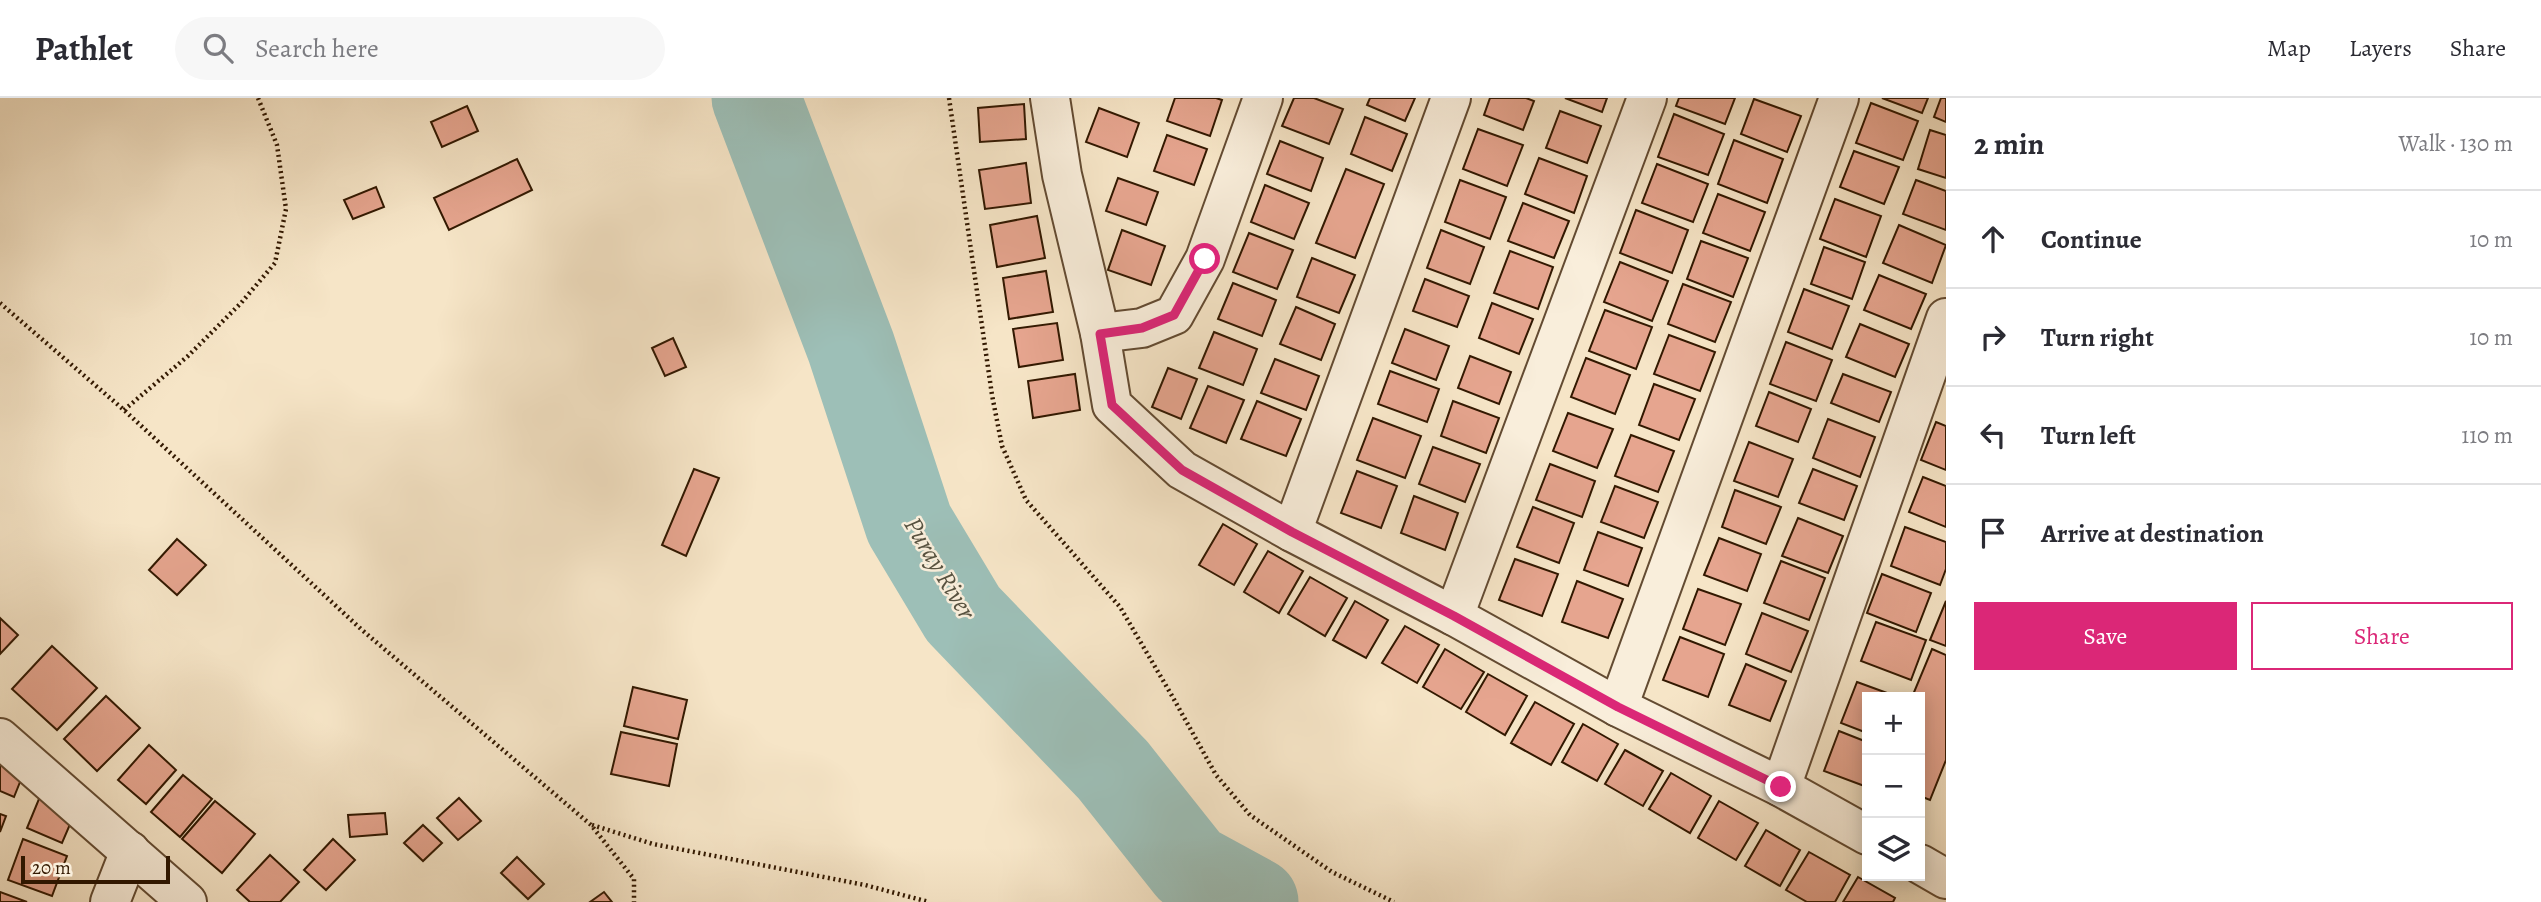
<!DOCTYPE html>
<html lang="en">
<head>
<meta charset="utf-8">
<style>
  body { margin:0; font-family:Alegreya,serif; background:#f7f7f7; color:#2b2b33 }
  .controls { position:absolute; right:21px; bottom:21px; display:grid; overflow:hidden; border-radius:0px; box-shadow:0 4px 18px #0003 }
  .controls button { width:63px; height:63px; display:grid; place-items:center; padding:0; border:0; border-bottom:2px solid #e1e1e2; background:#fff; color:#2b2b33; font:35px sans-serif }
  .scale { position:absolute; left:21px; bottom:18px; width:149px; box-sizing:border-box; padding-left:7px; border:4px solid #321800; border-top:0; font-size:19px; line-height:24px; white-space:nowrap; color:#321800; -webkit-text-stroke:5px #f9eedb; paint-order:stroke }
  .stop { position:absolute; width:21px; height:21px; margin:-16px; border:5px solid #db2777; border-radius:50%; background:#fff }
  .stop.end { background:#db2777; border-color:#fff; box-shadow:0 2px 7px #0008 }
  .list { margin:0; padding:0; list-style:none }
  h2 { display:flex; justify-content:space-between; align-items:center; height:91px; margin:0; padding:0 28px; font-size:30px }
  h2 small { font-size:23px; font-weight:400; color:#7c7c81 }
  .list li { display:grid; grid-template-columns:46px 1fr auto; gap:21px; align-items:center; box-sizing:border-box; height:98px; padding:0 28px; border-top:2px solid #e1e1e2 }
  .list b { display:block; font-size:26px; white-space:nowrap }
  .list em { font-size:23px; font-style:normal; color:#7c7c81 }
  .actions { display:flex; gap:14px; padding:21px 28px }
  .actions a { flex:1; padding:16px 0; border:2px solid #db2777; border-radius:0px; text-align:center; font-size:24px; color:#db2777 }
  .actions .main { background:#db2777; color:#fff }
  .icon { flex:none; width:38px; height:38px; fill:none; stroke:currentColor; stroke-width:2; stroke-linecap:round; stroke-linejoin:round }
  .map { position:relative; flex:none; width:1946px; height:804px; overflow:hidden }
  header { display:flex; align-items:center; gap:42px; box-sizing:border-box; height:98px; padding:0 35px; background:#fff; border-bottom:2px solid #e1e1e2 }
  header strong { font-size:33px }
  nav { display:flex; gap:38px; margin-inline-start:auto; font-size:24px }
  .search { width:490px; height:63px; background:#f7f7f7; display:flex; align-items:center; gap:18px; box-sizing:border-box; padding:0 24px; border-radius:38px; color:#7c7c81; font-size:26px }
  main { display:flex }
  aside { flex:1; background:#fff }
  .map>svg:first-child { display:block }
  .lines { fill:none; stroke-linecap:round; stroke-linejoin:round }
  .river { stroke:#9dbfb7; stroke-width:89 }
  .building { fill:#e6a58f; stroke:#321800; stroke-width:2 }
  .minor-casing { stroke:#634b32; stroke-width:42 }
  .path { stroke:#321800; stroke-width:4.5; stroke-dasharray:2 3.5; stroke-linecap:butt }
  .minor { stroke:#f9eedb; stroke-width:38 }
  .route { stroke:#db2777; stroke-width:9 }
  .labels { text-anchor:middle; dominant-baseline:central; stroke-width:5; stroke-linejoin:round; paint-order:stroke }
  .water-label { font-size:26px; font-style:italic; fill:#575240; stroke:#f9eedb }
</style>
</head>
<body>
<header>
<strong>Pathlet</strong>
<div class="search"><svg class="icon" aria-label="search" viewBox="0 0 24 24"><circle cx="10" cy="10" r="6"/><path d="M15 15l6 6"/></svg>Search here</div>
<nav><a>Map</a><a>Layers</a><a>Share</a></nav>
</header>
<main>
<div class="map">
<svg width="1946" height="804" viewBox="0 0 1946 804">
  <rect width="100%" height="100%" fill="#f6e5c7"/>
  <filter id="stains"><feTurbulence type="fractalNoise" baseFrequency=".00286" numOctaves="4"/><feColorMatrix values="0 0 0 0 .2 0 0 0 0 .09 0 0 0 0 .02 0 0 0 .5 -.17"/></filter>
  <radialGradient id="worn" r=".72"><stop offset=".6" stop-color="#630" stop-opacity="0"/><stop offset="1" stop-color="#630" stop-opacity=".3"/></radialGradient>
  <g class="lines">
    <path class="river" d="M756 0 851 249 909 426 963 516 1113 672 1190 769 1254 804"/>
  </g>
  <g class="building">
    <path d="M1175 0H1216L1222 2 1210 38 1167 23Z"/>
    <path d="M1294 0H1314L1343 11 1329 46 1282 28Z"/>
    <path d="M1370 0H1415L1405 23 1367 7Z"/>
    <path d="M1490 0H1526L1534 3 1523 32 1484 17Z"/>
    <path d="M1565 0H1607L1602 14Z"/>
    <path d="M1679 0H1735L1725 26 1676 8Z"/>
    <path d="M1882 0H1928L1922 15Z"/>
    <path d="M1941 0H1946V24L1934 19Z"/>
    <path d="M1754 1 1801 18 1787 54 1741 36Z"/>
    <path d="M1871 5 1918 23 1903 62 1856 45Z"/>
    <path d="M1024 6 1026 41 980 44 978 10Z"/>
    <path d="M467 8 478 33 442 49 431 24Z"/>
    <path d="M1099 10 1139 25 1127 59 1086 44Z"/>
    <path d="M1560 13 1601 28 1587 65 1546 50Z"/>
    <path d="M1674 16 1724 36 1708 77 1658 59Z"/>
    <path d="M1365 19 1407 36 1392 73 1351 56Z"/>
    <path d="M1478 31 1523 47 1507 88 1463 71Z"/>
    <path d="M1930 32 1946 37V80L1918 71Z"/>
    <path d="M1167 37 1207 51 1194 87 1154 73Z"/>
    <path d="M1734 42 1783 61 1767 105 1718 86Z"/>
    <path d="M1280 43 1323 60 1311 93 1267 76Z"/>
    <path d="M1854 53 1899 69 1884 106 1840 89Z"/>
    <path d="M1539 60 1587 78 1574 115 1525 96Z"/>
    <path d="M517 61 532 92 449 132 434 100Z"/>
    <path d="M1026 65 1031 105 985 111 979 72Z"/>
    <path d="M1657 66 1708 86 1693 124 1642 105Z"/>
    <path d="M1346 71 1384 86 1355 160 1316 145Z"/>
    <path d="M1118 80 1158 94 1146 127 1106 113Z"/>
    <path d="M1460 82 1506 99 1490 141 1445 124Z"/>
    <path d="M1916 82 1946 93V132L1903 116Z"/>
    <path d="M1265 87 1309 105 1294 141 1251 124Z"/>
    <path d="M376 89 384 109 353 121 344 102Z"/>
    <path d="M1718 96 1765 114 1750 153 1703 135Z"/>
    <path d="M1835 101 1881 118 1866 159 1820 141Z"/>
    <path d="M1523 105 1569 123 1554 160 1508 143Z"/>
    <path d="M1636 112 1688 132 1672 175 1620 155Z"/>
    <path d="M1037 118 1045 160 997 169 990 127Z"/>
    <path d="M1899 127 1946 147 1932 185 1883 165Z"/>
    <path d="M1122 132 1165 148 1151 187 1108 172Z"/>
    <path d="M1441 132 1484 149 1470 186 1427 170Z"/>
    <path d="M1249 135 1293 152 1277 191 1233 174Z"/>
    <path d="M1701 143 1748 160 1733 199 1687 181Z"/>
    <path d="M1824 149 1865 164 1852 201 1811 186Z"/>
    <path d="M1510 153 1553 169 1538 211 1494 195Z"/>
    <path d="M1312 160 1355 177 1339 215 1297 199Z"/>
    <path d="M1620 164 1668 183 1652 223 1604 204Z"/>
    <path d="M1046 173 1053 214 1009 221 1003 180Z"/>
    <path d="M1879 177 1926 196 1911 231 1864 212Z"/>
    <path d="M1425 181 1469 198 1457 229 1413 213Z"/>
    <path d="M1233 185 1276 202 1262 238 1218 221Z"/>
    <path d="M1683 186 1731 204 1715 244 1668 226Z"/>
    <path d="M1804 191 1849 208 1832 251 1788 234Z"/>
    <path d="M1492 205 1533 221 1519 256 1479 240Z"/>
    <path d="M1296 209 1335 226 1321 262 1280 246Z"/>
    <path d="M1605 212 1652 229 1636 271 1589 253Z"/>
    <path d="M1057 225 1063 262 1019 269 1013 231Z"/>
    <path d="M1860 226 1909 246 1895 279 1846 259Z"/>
    <path d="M1405 231 1449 248 1436 282 1392 265Z"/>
    <path d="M1214 234 1257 251 1243 287 1199 270Z"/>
    <path d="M1669 237 1715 254 1700 293 1654 276Z"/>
    <path d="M673 240 686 269 665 278 652 250Z"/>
    <path d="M1786 244 1832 262 1816 303 1770 286Z"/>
    <path d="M1470 258 1511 274 1499 306 1458 290Z"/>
    <path d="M1586 260 1630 277 1615 316 1571 299Z"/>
    <path d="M1275 261 1319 278 1306 312 1261 295Z"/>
    <path d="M1168 270 1197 281 1181 321 1152 309Z"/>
    <path d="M1390 273 1439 291 1427 324 1378 306Z"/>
    <path d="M1075 276 1080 312 1033 320 1028 283Z"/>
    <path d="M1843 276 1891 294 1879 324 1831 305Z"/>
    <path d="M1654 286 1695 301 1679 342 1639 327Z"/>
    <path d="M1208 288 1244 302 1226 345 1190 330Z"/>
    <path d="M1769 294 1811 311 1798 344 1756 328Z"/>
    <path d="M1257 303 1301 321 1286 358 1241 341Z"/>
    <path d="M1453 303 1499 320 1486 355 1441 338Z"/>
    <path d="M1568 315 1613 331 1597 370 1553 353Z"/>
    <path d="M1373 320 1421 338 1405 380 1357 362Z"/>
    <path d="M1828 321 1875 339 1860 379 1813 360Z"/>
    <path d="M1936 324 1946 328V372L1921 362Z"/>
    <path d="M1631 337 1674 353 1658 394 1615 378Z"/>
    <path d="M1749 344 1793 361 1778 399 1734 383Z"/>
    <path d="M1433 349 1480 366 1465 404 1419 386Z"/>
    <path d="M1550 366 1595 383 1582 419 1536 402Z"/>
    <path d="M694 371 719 380 686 458 662 447Z"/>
    <path d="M1813 371 1857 388 1844 422 1799 405Z"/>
    <path d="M1357 373 1397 388 1381 430 1341 415Z"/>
    <path d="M1923 379 1946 388V429L1909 414Z"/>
    <path d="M1615 388 1658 404 1644 440 1601 424Z"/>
    <path d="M1735 392 1781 409 1766 446 1722 429Z"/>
    <path d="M1414 398 1458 415 1445 452 1401 435Z"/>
    <path d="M1533 409 1574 425 1559 465 1517 449Z"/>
    <path d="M1798 420 1843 438 1828 475 1782 458Z"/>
    <path d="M1223 426 1257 446 1234 487 1199 467Z"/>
    <path d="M1905 429 1946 444V471L1940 487 1891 468Z"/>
    <path d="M1598 434 1642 450 1628 488 1584 472Z"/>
    <path d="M1719 440 1761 456 1747 493 1704 477Z"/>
    <path d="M177 441 206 467 177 497 149 472Z"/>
    <path d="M1268 453 1303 473 1279 515 1244 494Z"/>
    <path d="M1515 461 1558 476 1542 518 1499 502Z"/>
    <path d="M1781 463 1825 480 1809 522 1764 505Z"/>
    <path d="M1882 476 1931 495 1916 534 1867 515Z"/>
    <path d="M1310 479 1347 500 1325 538 1288 516Z"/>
    <path d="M1577 483 1623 501 1608 540 1562 524Z"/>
    <path d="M1698 491 1741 506 1725 547 1683 531Z"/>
    <path d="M1355 503 1388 522 1366 560 1333 542Z"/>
    <path d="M1946 503V548L1930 542Z"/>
    <path d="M1762 515 1808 533 1791 574 1746 556Z"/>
    <path d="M0 520 18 537 0 556Z"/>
    <path d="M1876 524 1926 542 1911 582 1861 563Z"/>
    <path d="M1405 528 1439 547 1417 585 1382 565Z"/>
    <path d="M1680 539 1724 556 1708 599 1663 582Z"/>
    <path d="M52 548 97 590 57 632 12 591Z"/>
    <path d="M1445 551 1484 574 1461 611 1423 589Z"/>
    <path d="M1932 551 1946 557V662L1930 702 1920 698V599H1912Z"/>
    <path d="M1746 566 1786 583 1770 623 1729 607Z"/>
    <path d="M1488 576 1527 598 1505 637 1466 614Z"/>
    <path d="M1857 584 1898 599H1867V635L1841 625Z"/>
    <path d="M633 589 687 602 678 641 624 628Z"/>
    <path d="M106 598 140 630 97 673 64 641Z"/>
    <path d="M1535 604 1574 626 1551 667 1511 645Z"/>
    <path d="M1583 626 1618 646 1597 683 1562 664Z"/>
    <path d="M1839 633 1867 644V689L1824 673Z"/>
    <path d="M621 634 677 646 669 688 611 676Z"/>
    <path d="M149 647 176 672 146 706 118 682Z"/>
    <path d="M1625 652 1663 673 1643 708 1605 686Z"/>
    <path d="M0 659 26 669 14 699 0 693Z"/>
    <path d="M1671 675 1711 698 1690 735 1649 711Z"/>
    <path d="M183 677 212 701 180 739 151 714Z"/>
    <path d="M41 696 77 710 62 745 27 730Z"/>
    <path d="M459 700 481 723 458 742 437 720Z"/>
    <path d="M215 703 255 736 222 775 182 741Z"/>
    <path d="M1719 703 1758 725 1736 762 1698 740Z"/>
    <path d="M385 715 387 736 350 739 348 717Z"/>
    <path d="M0 716 6 718 0 734Z"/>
    <path d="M423 727 442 745 423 763 404 745Z"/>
    <path d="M1766 732 1800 752 1780 788 1745 768Z"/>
    <path d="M23 741 67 758 52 798 8 782Z"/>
    <path d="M333 741 355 762 326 792 304 772Z"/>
    <path d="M1809 754 1850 777 1835 804H1807L1786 792Z"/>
    <path d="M270 757 299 784 280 804H250L237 792Z"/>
    <path d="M517 759 544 786 528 801 501 775Z"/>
    <path d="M1858 779 1895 800 1893 804H1843Z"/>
    <path d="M0 794 27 804H0Z"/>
    <path d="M604 794 612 804H590Z"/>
  </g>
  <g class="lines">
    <defs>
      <g id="minor">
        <path d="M1050 0 1062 77 1100 235 1112 307 1182 372 1292 434 1454 518 1618 609 1781 689 1867 737"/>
        <path d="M1100 235 1142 230 1174 217 1205 161 1263 0"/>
        <path d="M1292 434 1451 0"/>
        <path d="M1454 518 1647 0"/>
        <path d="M1618 609 1839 0"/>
        <path d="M0 640 187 804"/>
        <path d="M1781 689 1946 220"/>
        <path d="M1920 766 1946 781"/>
        <path d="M110 804 130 753"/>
      </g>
    </defs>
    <use href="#minor" class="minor-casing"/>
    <g class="path">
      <path d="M949 0 992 297 1002 348 1026 402 1120 509 1171 596 1216 677 1250 717 1332 774 1394 804"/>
      <path d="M0 205 124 312 362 532 591 727 634 781V804"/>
      <path d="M124 312 188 258 241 205 275 165 286 111 277 47 258 0"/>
      <path d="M592 727 653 746 865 787 929 804"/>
    </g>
    <use href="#minor" class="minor"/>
  </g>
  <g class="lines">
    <path class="route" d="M1205 161 1174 217 1142 230 1100 236 1112 307 1182 372 1292 434 1454 518 1618 609 1781 689"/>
  </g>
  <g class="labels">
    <g class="water-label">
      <text transform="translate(940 470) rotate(59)">Puray River</text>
    </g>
  </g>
  <rect width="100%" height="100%" filter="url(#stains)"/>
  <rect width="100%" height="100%" fill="url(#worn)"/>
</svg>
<div class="controls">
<button>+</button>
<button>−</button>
<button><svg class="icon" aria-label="layers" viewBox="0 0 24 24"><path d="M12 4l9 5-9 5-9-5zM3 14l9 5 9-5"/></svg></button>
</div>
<div class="scale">20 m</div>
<div class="stop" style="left:1205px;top:161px"></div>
<div class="stop end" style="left:1781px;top:689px"></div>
</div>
<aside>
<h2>2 min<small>Walk · 130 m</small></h2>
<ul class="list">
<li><svg class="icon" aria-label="ahead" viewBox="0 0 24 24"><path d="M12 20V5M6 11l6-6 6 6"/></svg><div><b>Continue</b></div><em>10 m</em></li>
<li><svg class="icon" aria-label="right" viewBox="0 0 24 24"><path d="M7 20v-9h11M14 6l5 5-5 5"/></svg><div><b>Turn right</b></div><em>10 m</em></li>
<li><svg class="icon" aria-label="left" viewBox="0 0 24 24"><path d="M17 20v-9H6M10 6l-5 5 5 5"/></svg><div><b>Turn left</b></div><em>110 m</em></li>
<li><svg class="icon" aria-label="arrive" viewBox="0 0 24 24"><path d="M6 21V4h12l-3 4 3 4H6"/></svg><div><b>Arrive at destination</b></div></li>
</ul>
<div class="actions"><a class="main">Save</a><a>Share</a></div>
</aside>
</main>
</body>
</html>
